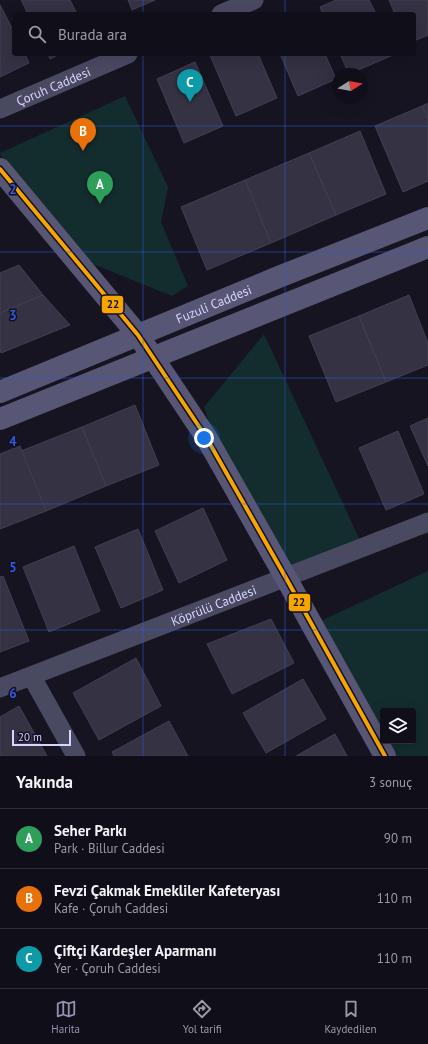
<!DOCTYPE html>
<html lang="tr">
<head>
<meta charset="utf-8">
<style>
  body { margin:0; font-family:"PT Sans",sans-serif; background:#191822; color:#f1f3f6 }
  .controls { position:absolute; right:12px; bottom:12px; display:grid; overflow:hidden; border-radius:4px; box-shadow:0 4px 16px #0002 }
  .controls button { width:36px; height:36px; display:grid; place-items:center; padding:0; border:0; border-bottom:1px solid #302f38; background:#100f19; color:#f1f3f6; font:20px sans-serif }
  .compass { position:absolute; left:332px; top:68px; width:36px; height:36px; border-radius:50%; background:#100f19; box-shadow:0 4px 16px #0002; rotate:79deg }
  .scale { position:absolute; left:12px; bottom:10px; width:59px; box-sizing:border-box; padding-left:4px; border:2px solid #d9d4ff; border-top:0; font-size:11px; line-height:14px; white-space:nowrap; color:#d9d4ff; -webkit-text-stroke:3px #130f26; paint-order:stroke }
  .you { position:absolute; left:204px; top:438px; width:14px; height:14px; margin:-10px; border:3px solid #fff; border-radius:50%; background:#1a73e8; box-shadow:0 0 0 6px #1a73e833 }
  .badge { display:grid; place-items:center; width:26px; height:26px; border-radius:50%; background:#9591b1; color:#fff; font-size:13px; font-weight:700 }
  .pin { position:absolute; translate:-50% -33px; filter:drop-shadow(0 1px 2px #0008) }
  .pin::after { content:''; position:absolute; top:21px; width:14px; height:12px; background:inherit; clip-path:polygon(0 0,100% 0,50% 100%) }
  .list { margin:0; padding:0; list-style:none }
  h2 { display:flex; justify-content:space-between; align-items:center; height:52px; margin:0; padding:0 16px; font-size:17px }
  h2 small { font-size:13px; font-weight:400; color:#9c9ca2 }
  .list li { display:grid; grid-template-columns:26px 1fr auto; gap:12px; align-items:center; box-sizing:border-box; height:60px; padding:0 16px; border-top:1px solid #302f38 }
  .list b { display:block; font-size:15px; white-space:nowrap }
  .list p { margin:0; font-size:13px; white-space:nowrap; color:#9c9ca2 }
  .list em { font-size:13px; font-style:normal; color:#9c9ca2 }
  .icon { flex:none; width:22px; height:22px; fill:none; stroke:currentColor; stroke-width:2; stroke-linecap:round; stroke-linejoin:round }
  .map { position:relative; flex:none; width:428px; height:756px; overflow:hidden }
  .search { position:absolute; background:#100f19; box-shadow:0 4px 16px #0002; left:12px; right:12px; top:12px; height:44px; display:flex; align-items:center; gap:10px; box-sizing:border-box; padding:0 14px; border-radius:4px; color:#9c9ca2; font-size:15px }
  .sheet { height:232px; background:#100f19 }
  nav { display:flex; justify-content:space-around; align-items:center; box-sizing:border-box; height:56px; border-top:1px solid #302f38; background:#100f19; font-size:11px; color:#9c9ca2 }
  nav a { display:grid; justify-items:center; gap:2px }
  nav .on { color:#9591b1 }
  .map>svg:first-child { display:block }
  .green { fill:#132c2d; fill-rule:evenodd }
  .building { fill:#343243; stroke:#433f54 }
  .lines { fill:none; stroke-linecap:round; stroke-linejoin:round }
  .street { stroke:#4a4962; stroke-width:19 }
  .secondary { stroke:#575674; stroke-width:22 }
  .bus-1-casing { stroke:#130f26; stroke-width:7 }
  .bus-1 { stroke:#f7a600; stroke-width:4 }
  .grid { fill:none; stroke:#305bdc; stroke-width:1; stroke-opacity:0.55 }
  .labels { text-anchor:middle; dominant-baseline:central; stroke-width:3; stroke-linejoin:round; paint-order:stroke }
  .street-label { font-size:13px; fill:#d9d4ff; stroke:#130f26 }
  .grid-label { font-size:13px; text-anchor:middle; font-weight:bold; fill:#305bdc; stroke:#130f26; stroke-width:3; stroke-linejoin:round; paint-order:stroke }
  .line-badge { stroke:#130f26; stroke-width:1.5 }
  .pale-badge-label { font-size:11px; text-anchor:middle; font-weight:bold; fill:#111 }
</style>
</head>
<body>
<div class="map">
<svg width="428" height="756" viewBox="0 0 428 756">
  <rect width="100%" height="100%" fill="#161421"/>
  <g class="green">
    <path d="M125 96 168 187 161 222 188 286 172 296 73 256 0 154V153Z"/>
    <path d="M264 334 360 540 285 572 217 446 204 407Z"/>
    <path d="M428 571V756H384L312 625ZM383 711H413V741H383Z"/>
  </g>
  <g class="building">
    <path d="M21 0H70L77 14H28Z"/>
    <path d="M128 0H155L132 10Z"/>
    <path d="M336 0H369L376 14H323L320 7Z"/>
    <path d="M389 0H428V35L414 41V14H395Z"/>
    <path d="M0 5 14 32V54H25L29 63 0 77Z"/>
    <path d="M48 54H60L50 59Z"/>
    <path d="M213 54H258L277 98 236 116 210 55Z"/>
    <path d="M280 54H325L336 79 298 96Z"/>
    <path d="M340 54H393V55L349 74Z"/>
    <path d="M195 62 223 126 184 143 157 79Z"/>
    <path d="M428 103V119L422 106Z"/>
    <path d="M422 106 428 119V181L403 192 375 126Z"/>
    <path d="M360 131 386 194 336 215 309 153Z"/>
    <path d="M309 153 336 215 271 243 245 180Z"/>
    <path d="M245 180 271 243 207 270 181 207Z"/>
    <path d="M19 265 43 295 0 313V273Z"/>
    <path d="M43 295 70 325 1 353 0 350V313Z"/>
    <path d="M409 295 428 343V365L386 382 359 316Z"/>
    <path d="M359 316 386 382 336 402 309 336Z"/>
    <path d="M135 405 159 465 106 486 82 427Z"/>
    <path d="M428 418V466L410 426Z"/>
    <path d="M82 427 106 486 46 511 21 451Z"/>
    <path d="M398 431 424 494 386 510 359 448Z"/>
    <path d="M20 446 46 511 0 529V454Z"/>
    <path d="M203 508 227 560 179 583 155 531Z"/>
    <path d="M138 529 163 590 121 608 95 547Z"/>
    <path d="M74 546 100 611 49 632 23 567Z"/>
    <path d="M3 576 29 641 0 652V577Z"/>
    <path d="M271 619 294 663 232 694 207 644Z"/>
    <path d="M136 658 161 706 99 740 73 693Z"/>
    <path d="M303 679 326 719 266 753 243 713Z"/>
    <path d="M19 706 47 756H0V717Z"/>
    <path d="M169 721 188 756H114L112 752Z"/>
    <path d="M335 734 347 756H296Z"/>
  </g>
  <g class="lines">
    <g class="street">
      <path d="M221 14 254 0"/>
      <path id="s1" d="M0 109 128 54"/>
      <path d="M32 677 76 756"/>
      <path id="s2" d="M0 688 428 522"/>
    </g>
    <g class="secondary">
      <path d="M0 169 138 335 206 437 286 578 385 756"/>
      <path id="s3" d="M0 392 281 276 428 218"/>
      <path d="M0 419 428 247"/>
    </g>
    <defs>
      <path id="bus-1" d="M0 169 138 335 206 437 286 578 385 756"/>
    </defs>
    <use href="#bus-1" class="bus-1-casing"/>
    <use href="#bus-1" class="bus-1"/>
  </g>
  <path class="grid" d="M143 0V14M285 0V14M143 54V756M285 54V756M0 126H428M0 252H428M0 378H428M0 504H428M0 630H428"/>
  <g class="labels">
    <g class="street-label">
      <text stroke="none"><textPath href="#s1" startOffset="58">Çoruh Caddesi</textPath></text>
      <text stroke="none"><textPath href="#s3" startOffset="231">Fuzuli Caddesi</textPath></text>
      <text stroke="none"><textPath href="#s2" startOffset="229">Köprülü Caddesi</textPath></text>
    </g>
  </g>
  <g class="grid-label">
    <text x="13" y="194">2</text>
    <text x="13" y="320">3</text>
    <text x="13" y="446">4</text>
    <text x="13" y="572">5</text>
    <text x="13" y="698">6</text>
  </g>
  <g class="line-badge">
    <rect x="101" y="295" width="23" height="19" rx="4" fill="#f7a600"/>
    <rect x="288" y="593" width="23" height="19" rx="4" fill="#f7a600"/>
  </g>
  <g class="pale-badge-label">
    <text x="113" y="308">22</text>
    <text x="299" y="606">22</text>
  </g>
</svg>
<div class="controls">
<button><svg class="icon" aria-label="layers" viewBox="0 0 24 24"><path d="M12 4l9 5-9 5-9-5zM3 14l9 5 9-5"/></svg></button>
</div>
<svg class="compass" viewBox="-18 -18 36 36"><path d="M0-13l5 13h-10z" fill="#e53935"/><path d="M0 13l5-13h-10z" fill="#9c9ca2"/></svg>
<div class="scale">20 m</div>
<div class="you"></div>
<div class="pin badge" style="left:100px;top:204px;background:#2e9e5b">A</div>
<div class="pin badge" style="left:83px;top:151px;background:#e8710a">B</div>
<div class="pin badge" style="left:190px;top:102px;background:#0f9aa8">C</div>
<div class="search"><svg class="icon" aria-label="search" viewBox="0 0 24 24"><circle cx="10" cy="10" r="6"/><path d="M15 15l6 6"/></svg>Burada ara</div>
</div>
<section class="sheet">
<h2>Yakında<small>3 sonuç</small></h2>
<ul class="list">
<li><span class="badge" style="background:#2e9e5b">A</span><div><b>Seher Parkı</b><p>Park · Billur Caddesi</p></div><em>90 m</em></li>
<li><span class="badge" style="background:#e8710a">B</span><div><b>Fevzi Çakmak Emekliler Kafeteryası</b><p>Kafe · Çoruh Caddesi</p></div><em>110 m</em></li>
<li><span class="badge" style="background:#0f9aa8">C</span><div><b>Çiftçi Kardeşler Aparmanı</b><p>Yer · Çoruh Caddesi</p></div><em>110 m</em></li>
</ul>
</section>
<nav>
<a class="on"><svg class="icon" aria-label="map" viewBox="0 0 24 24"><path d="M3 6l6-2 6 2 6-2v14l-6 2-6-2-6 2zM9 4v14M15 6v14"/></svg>Harita</a>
<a><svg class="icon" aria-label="directions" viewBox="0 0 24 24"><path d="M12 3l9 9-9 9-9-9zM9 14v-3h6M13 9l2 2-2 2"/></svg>Yol tarifi</a>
<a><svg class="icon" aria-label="saved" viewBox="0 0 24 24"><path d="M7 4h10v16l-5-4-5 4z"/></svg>Kaydedilen</a>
</nav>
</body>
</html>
